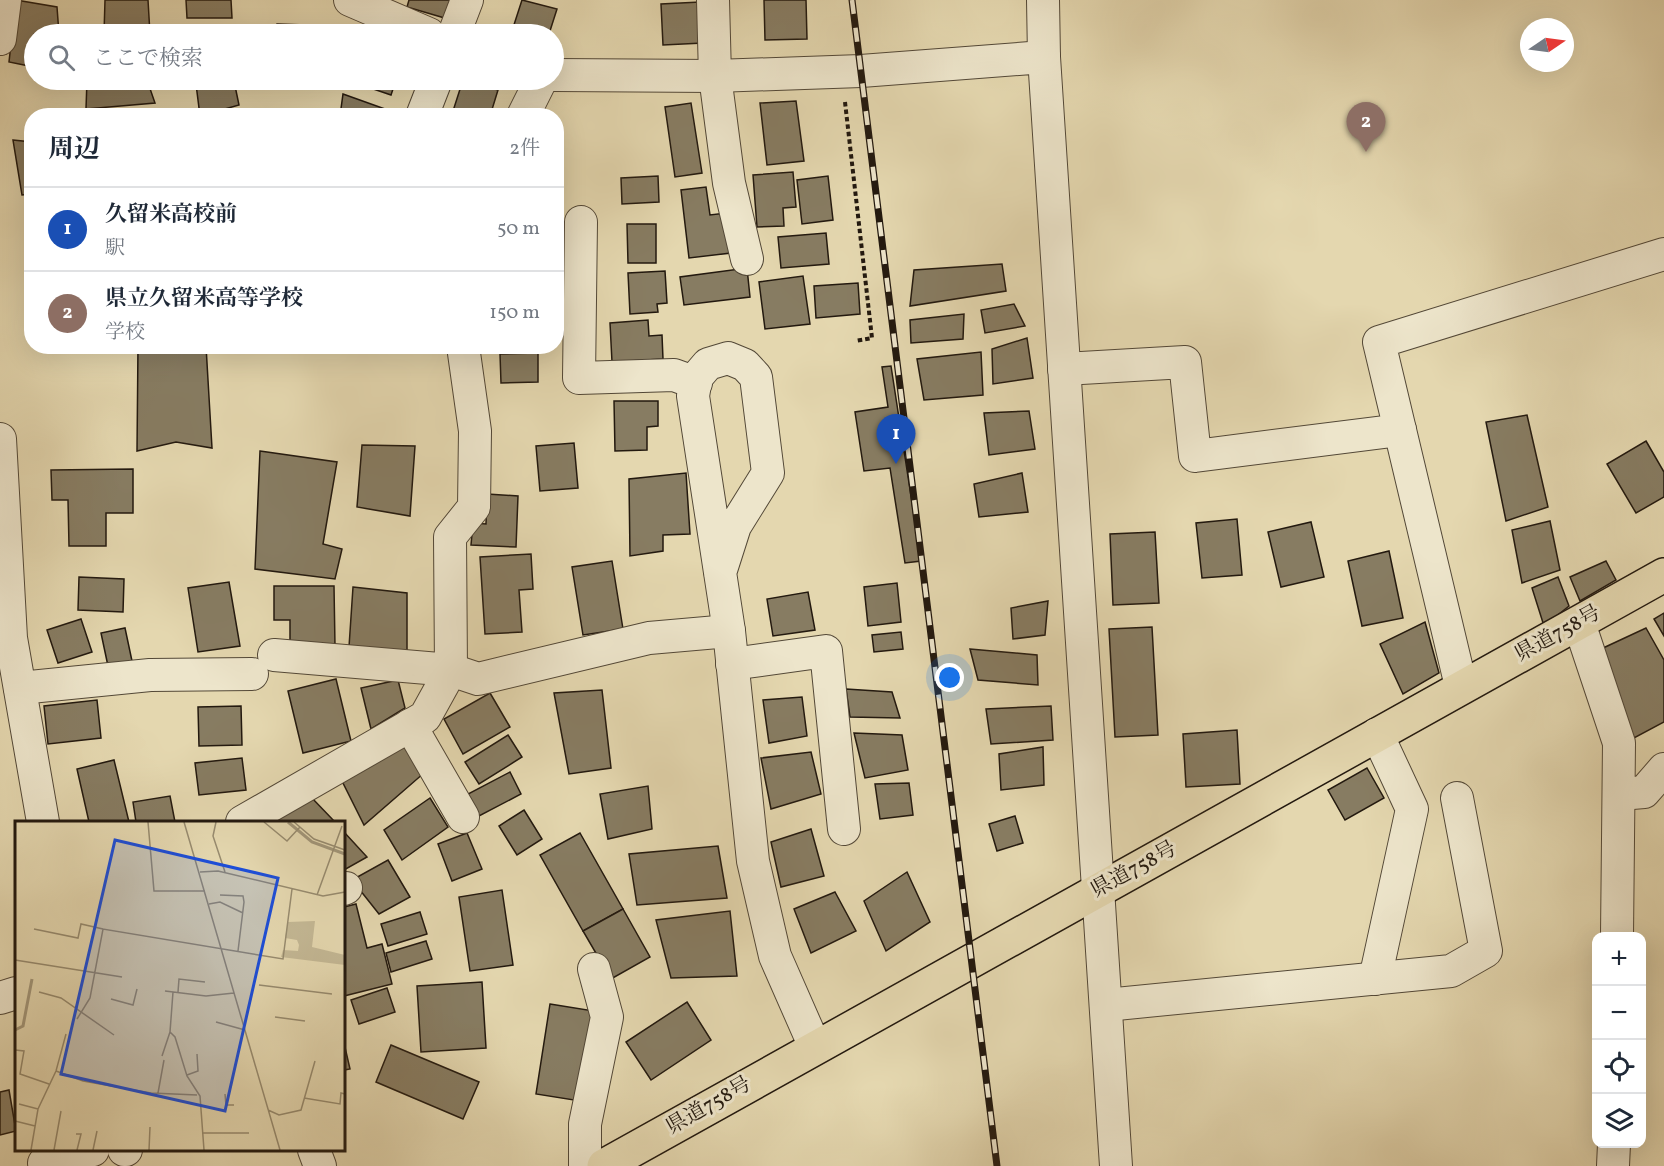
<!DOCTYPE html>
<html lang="ja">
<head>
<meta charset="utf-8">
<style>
  body { margin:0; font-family:Vollkorn,"Noto Serif JP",serif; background:#f6f6f7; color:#1f2937 }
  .controls { position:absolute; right:18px; bottom:18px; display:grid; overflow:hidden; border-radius:12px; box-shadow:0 6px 24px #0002 }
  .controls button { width:54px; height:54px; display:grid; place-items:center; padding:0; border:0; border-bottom:2px solid #e0e1e3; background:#fff; color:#1f2937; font:30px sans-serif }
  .compass { position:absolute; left:1520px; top:18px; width:54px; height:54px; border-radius:50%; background:#fff; box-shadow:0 6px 24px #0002; rotate:77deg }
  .you { position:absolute; left:950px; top:678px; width:21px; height:21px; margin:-15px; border:4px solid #fff; border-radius:50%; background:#1a73e8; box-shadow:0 0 0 9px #1a73e833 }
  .badge { display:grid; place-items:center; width:39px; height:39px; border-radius:50%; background:#7c3aed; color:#fff; font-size:20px; font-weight:700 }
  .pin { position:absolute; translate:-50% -50px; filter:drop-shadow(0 2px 3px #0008) }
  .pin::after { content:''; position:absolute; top:32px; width:21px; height:18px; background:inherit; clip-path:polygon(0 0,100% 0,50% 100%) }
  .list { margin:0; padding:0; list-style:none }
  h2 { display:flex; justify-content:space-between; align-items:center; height:78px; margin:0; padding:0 24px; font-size:26px }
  h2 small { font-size:20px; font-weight:400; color:#747a83 }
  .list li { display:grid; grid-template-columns:39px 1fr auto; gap:18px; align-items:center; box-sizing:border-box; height:84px; padding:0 24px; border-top:2px solid #e0e1e3 }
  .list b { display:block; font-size:22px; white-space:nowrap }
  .list p { margin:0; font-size:20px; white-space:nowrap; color:#747a83 }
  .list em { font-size:20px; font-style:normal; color:#747a83 }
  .icon { flex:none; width:33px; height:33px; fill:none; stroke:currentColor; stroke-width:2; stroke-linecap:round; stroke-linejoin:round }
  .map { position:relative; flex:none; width:1664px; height:1166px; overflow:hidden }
  .search { position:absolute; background:#fff; box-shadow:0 6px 24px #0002; left:24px; top:24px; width:540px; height:66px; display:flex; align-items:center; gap:15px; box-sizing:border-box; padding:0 21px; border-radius:33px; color:#747a83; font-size:22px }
  .panel { position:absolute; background:#fff; box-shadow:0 6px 24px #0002; left:24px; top:108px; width:540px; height:246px; border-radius:24px }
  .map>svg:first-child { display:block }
  .building { fill:#877c62; stroke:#23190f; stroke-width:1.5 }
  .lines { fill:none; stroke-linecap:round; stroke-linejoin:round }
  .minor-casing { stroke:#534837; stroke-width:34 }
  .major-casing { stroke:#23190f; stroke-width:36 }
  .path { stroke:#23190f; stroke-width:4; stroke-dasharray:4.5 3; stroke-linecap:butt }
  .minor { stroke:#ede5cb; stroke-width:32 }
  .major { stroke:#e4d7af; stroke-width:33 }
  .rail-casing { stroke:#23190f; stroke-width:7 }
  .rail { stroke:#ede5cb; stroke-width:4.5; stroke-dasharray:14; stroke-linecap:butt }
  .labels { text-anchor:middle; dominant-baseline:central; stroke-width:6; stroke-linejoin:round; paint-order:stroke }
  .street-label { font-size:21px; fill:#23190f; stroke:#ede5cb }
  .inset-river { fill:none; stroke:#a29679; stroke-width:3 }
  .inset-road { fill:none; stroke:#978b6f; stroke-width:1.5 }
  .view { fill:#1d4ed8; fill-opacity:0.15; stroke:#1d4ed8; stroke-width:3 }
  .inset-edge { fill:none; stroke:#23190f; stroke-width:3 }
</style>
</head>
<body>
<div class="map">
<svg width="1664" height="1166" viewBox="0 0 1664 1166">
  <rect width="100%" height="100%" fill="#e4d7af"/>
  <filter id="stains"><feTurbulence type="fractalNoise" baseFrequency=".00333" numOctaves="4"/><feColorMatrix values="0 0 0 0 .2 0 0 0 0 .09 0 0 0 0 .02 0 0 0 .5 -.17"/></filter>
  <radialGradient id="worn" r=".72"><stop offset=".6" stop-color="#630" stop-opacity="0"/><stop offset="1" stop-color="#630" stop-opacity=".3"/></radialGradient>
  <g class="building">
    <path d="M16 0 57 7 59 34H34V67L9 62Z"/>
    <path d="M105 0H148L150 34H104Z"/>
    <path d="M186 0H231L232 18H187Z"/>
    <path d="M409 0H453L448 19 407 7Z"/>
    <path d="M522 0 557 9 549 34H511Z"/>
    <path d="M764 0H806L807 39 765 40Z"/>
    <path d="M700 2 703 43 663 45 661 4Z"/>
    <path d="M277 24 306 25V34H276Z"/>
    <path d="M87 80H147L155 103 86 109Z"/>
    <path d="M347 80H396L391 95Z"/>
    <path d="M463 80 498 90 490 116H466L453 111Z"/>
    <path d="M234 81 239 105 200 116 196 84Z"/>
    <path d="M343 94 385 109 383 116H340Z"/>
    <path d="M796 101 804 161 767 165 760 103Z"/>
    <path d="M691 103 702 173 675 177 665 107Z"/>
    <path d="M13 140 32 142V194L22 195Z"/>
    <path d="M556 172 563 206H556Z"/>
    <path d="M793 172 796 207 783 208 784 226 757 227 753 175Z"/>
    <path d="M658 176 659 202 622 204 621 178Z"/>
    <path d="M828 176 833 220 802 224 797 180Z"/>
    <path d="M706 187 710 215 726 213 731 253 689 258 681 190Z"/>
    <path d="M627 224H656V263H628Z"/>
    <path d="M826 233 829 264 781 268 778 237Z"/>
    <path d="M1002 264 1006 291 910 306 914 270Z"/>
    <path d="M747 268 750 297 684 305 680 277Z"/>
    <path d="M665 271 667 303 657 304 658 312 630 314 628 273Z"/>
    <path d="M803 276 810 324 765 329 759 282Z"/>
    <path d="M858 283 860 314 816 318 814 286Z"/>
    <path d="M1014 304 1025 326 985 333 981 310Z"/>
    <path d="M964 314 963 339 911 343 910 320Z"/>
    <path d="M648 320 649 336 662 335 663 359 612 362 610 323Z"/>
    <path d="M1027 338 1033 378 993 384 992 349Z"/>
    <path d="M138 346H206L212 448 176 442 137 451Z"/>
    <path d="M981 352 983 395 924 400 917 359Z"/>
    <path d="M538 353V382L501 383 500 354Z"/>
    <path d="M891 366 921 561 905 563 890 468 864 471 855 412 888 407 882 367Z"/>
    <path d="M614 401H658V426L647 427V450L615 451Z"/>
    <path d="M1029 411 1035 449 989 455 984 413Z"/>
    <path d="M1527 415 1548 507 1506 521 1486 422Z"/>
    <path d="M1646 441 1664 472V497L1636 513 1607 464Z"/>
    <path d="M574 443 578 488 540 491 536 446Z"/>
    <path d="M362 445 415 446 410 516 357 507Z"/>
    <path d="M260 451 337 462 323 544 342 549 335 579 255 569Z"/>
    <path d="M133 469V513H106V546H69L68 500H52L51 470Z"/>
    <path d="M686 473 690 534 663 535V551L630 556 629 479Z"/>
    <path d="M1022 473 1028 512 979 517 974 484Z"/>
    <path d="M487 494 518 496 516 547 471 545 473 523 486 524Z"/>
    <path d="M1237 519 1242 575 1202 578 1196 523Z"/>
    <path d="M1550 521 1560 570 1522 583 1512 530Z"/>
    <path d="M1311 522 1324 577 1281 587 1268 532Z"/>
    <path d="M1155 532 1159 603 1113 605 1110 534Z"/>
    <path d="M1389 551 1403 618 1362 626 1348 561Z"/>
    <path d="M531 554 533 589 519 590 522 632 485 634 480 557Z"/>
    <path d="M612 561 623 629 583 635 572 567Z"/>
    <path d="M1606 561 1616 580 1580 601 1570 577Z"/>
    <path d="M79 577 124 579 123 612 78 610Z"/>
    <path d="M1558 577 1569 606 1544 626 1532 588Z"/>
    <path d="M229 582 240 646 198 652 188 588Z"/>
    <path d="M897 583 901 622 868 626 864 587Z"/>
    <path d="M274 586H334L335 646H290V620H274Z"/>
    <path d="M353 587 407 593V653L349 647Z"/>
    <path d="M808 592 815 630 773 636 767 599Z"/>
    <path d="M1048 601 1045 635 1013 639 1011 608Z"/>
    <path d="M1664 613V636L1654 619Z"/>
    <path d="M81 619 92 652 58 663 47 630Z"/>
    <path d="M1425 622 1439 673 1403 694 1380 644Z"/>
    <path d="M1152 627 1158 735 1115 737 1109 629Z"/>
    <path d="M125 628 132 661 108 666 101 633Z"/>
    <path d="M1646 628 1664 660V722L1634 738 1601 649Z"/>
    <path d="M901 632 903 649 874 652 872 635Z"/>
    <path d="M970 649 1037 655 1038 685 978 680Z"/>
    <path d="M336 679 351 741 303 753 288 691Z"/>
    <path d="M398 680 405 708 371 729 361 688Z"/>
    <path d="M846 689 892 692 900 718 850 717Z"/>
    <path d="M602 690 611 768 569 774 554 693Z"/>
    <path d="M490 693 510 727 463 754 444 719Z"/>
    <path d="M802 697 807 736 769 743 763 700Z"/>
    <path d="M97 700 101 738 48 744 44 706Z"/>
    <path d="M241 706 242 745 199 746 198 707Z"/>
    <path d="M1051 706 1053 740 991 744 986 709Z"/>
    <path d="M1237 730 1240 784 1186 787 1183 734Z"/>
    <path d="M854 733 902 735 908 770 865 778Z"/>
    <path d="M508 735 522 757 479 784 465 762Z"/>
    <path d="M401 742 424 773 364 825 339 775Z"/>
    <path d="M1043 747 1044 785 1001 790 999 754Z"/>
    <path d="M811 752 821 794 771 809 761 758Z"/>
    <path d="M242 758 246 790 199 795 195 763Z"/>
    <path d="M114 760 129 822H89L77 769Z"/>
    <path d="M1367 768 1384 798 1345 820 1328 790Z"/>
    <path d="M510 772 521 794 479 816 468 794Z"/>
    <path d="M909 783 913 815 880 819 875 784Z"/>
    <path d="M648 786 652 829 608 839 600 794Z"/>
    <path d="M170 796 175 822H136L133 802Z"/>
    <path d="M311 797 335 822H275L273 819Z"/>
    <path d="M430 798 448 827 402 860 384 830Z"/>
    <path d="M524 810 542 839 517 855 499 826Z"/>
    <path d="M1015 816 1023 843 997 851 989 824Z"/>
    <path d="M811 829 824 876 781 887 771 842Z"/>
    <path d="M344 832 367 857 344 870Z"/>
    <path d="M467 833 482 869 452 881 438 844Z"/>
    <path d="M580 833 623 909 583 931 540 855Z"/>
    <path d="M718 846 727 898 637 905 629 854Z"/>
    <path d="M388 860 410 897 379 914 352 880Z"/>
    <path d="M907 872 930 922 886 951 864 901Z"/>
    <path d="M502 890 513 965 470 971 459 897Z"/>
    <path d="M835 892 856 931 811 953 794 909Z"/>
    <path d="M356 904 367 948 382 944 392 984 344 996V907Z"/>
    <path d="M623 909 650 957 611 979 583 931Z"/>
    <path d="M730 911 737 976 671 978 656 920Z"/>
    <path d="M420 912 427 934 388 946 381 924Z"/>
    <path d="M426 941 432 959 391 972 386 953Z"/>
    <path d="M482 982 486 1048 421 1052 417 986Z"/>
    <path d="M387 988 395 1012 359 1024 351 1000Z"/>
    <path d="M687 1002 711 1040 651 1080 626 1042Z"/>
    <path d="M550 1004 594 1011 580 1101 536 1094Z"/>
    <path d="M344 1043 350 1069 344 1070Z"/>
    <path d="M391 1045 479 1082 463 1119 376 1082Z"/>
    <path d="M9 1090 16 1131 0 1135V1092Z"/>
  </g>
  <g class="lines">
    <defs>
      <g id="minor">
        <path d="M350 0 429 34"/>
        <path d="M713 0 715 76 729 183 747 259"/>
        <path d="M1043 0 1044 57"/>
        <path d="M454 34 467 0"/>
        <path d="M0 39 5 0"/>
        <path d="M554 75 715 76 861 71 1044 57 1116 1166"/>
        <path d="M422 116 436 80"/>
        <path d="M523 116 541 80"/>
        <path d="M581 222 579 378 674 375 696 383"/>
        <path d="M1064 369 1185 362 1195 456 1400 430"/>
        <path d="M0 439 11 638 43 822"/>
        <path d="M720 573 735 526 768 473 756 377 745 365 728 358 708 364 696 378 693 396 729 631 753 861 775 956 815 1047"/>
        <path d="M1579 623 1619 743 1617 936"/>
        <path d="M274 655 451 670 450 537 474 507 475 431 463 346"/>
        <path d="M732 664 826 651 844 829"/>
        <path d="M1461 686 1379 342 1664 254"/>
        <path d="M20 688 150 675 252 674"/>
        <path d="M410 725 463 817"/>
        <path d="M1620 794 1644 792 1664 769"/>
        <path d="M242 822 425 717 451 670 478 679 649 638 729 631"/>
        <path d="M344 889 346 888"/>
        <path d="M1375 979 1412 809 1377 734"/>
        <path d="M0 998 16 993"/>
        <path d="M1106 1005 1451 971 1486 951 1457 798"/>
        <path d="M124 1150H126"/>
        <path d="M314 1150 320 1166"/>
        <path d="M45 1166 44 1163 93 1150"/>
        <path d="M585 1166V1124L607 1017 594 969"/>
        <path d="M1613 1166 1614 1144"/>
      </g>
      <path id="major" d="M604 1166 1664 575"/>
    </defs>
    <use href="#minor" class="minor-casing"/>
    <use href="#major" class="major-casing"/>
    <path class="path" d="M845 102 872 338 855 341"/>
    <use href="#minor" class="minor"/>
    <use href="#major" class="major"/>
    <defs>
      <path id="rail" d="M852 0 997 1166"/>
    </defs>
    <use href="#rail" class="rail-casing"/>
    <use href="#rail" class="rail"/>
  </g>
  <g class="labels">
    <g class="street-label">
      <text transform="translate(1558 634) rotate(-29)">県道758号</text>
      <text transform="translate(1134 870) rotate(-29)">県道758号</text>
      <text transform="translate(709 1106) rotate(-30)">県道758号</text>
    </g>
  </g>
  <g transform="translate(15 821)">
    <rect width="330" height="330" fill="#e4d7af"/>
    <path d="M300 100 297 126 330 134V144L266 136 268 129 283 130 284 124 282 119 270 117 273 101Z" fill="#c3b794"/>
    <path class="inset-river" d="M273 1 297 21 330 33M0 209 8 205 17 158"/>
    <path class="inset-road" d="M133 1 139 70H190M169 1 265 329M201 1 198 15 210 51M249 1 272 20 285 6M279 1 299 18 330 29M185 51 203 50 308 75 330 71M205 74 228 75 229 81 223 130M302 74 327 5M194 83 205 81 228 92M19 108 63 117 66 103 88 108M0 139 107 156M244 164 317 173M150 170 191 175 219 172M24 171 46 177 99 214M158 171 155 211 160 216 172 255 185 275 189 329M163 171 164 158 190 161M96 178 118 184 122 168M260 196 290 200M62 198 75 177 88 108 268 138 277 68M201 201 230 209M0 229 9 230 5 253 34 263M147 235 155 211M41 250 68 260 136 272 182 274M172 254 183 250 182 233M143 272 149 239M210 273 211 284H219M289 277 325 283 326 272 330 273M4 283 23 288M253 289 264 294 286 289 300 240M0 300 20 305M188 312H234M61 313H66L62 329M16 329 23 288 41 250 51 213M39 329 46 290M78 329 82 310M134 329 135 306"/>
    <path class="view" d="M100 19 263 57 210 290 46 253Z"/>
    <rect width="330" height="330" class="inset-edge"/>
  </g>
  <rect width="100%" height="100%" filter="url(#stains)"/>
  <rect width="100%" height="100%" fill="url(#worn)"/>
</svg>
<div class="controls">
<button>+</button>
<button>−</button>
<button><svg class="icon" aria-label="locate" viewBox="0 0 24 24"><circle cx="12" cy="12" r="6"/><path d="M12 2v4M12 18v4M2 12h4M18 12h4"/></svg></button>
<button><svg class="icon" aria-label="layers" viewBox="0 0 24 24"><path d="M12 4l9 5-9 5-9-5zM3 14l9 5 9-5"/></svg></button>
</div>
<svg class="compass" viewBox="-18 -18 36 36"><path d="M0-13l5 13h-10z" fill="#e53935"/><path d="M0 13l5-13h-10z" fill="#747a83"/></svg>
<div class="you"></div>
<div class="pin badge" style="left:896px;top:464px;background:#1a4fb4">1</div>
<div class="pin badge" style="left:1366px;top:152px;background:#8d6e63">2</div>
<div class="search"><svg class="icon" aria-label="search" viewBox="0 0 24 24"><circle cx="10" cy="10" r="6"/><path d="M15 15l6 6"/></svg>ここで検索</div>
<section class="panel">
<h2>周辺<small>2件</small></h2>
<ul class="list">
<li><span class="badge" style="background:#1a4fb4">1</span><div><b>久留米高校前</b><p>駅</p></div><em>50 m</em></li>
<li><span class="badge" style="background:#8d6e63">2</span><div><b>県立久留米高等学校</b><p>学校</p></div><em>150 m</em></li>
</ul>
</section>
</div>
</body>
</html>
